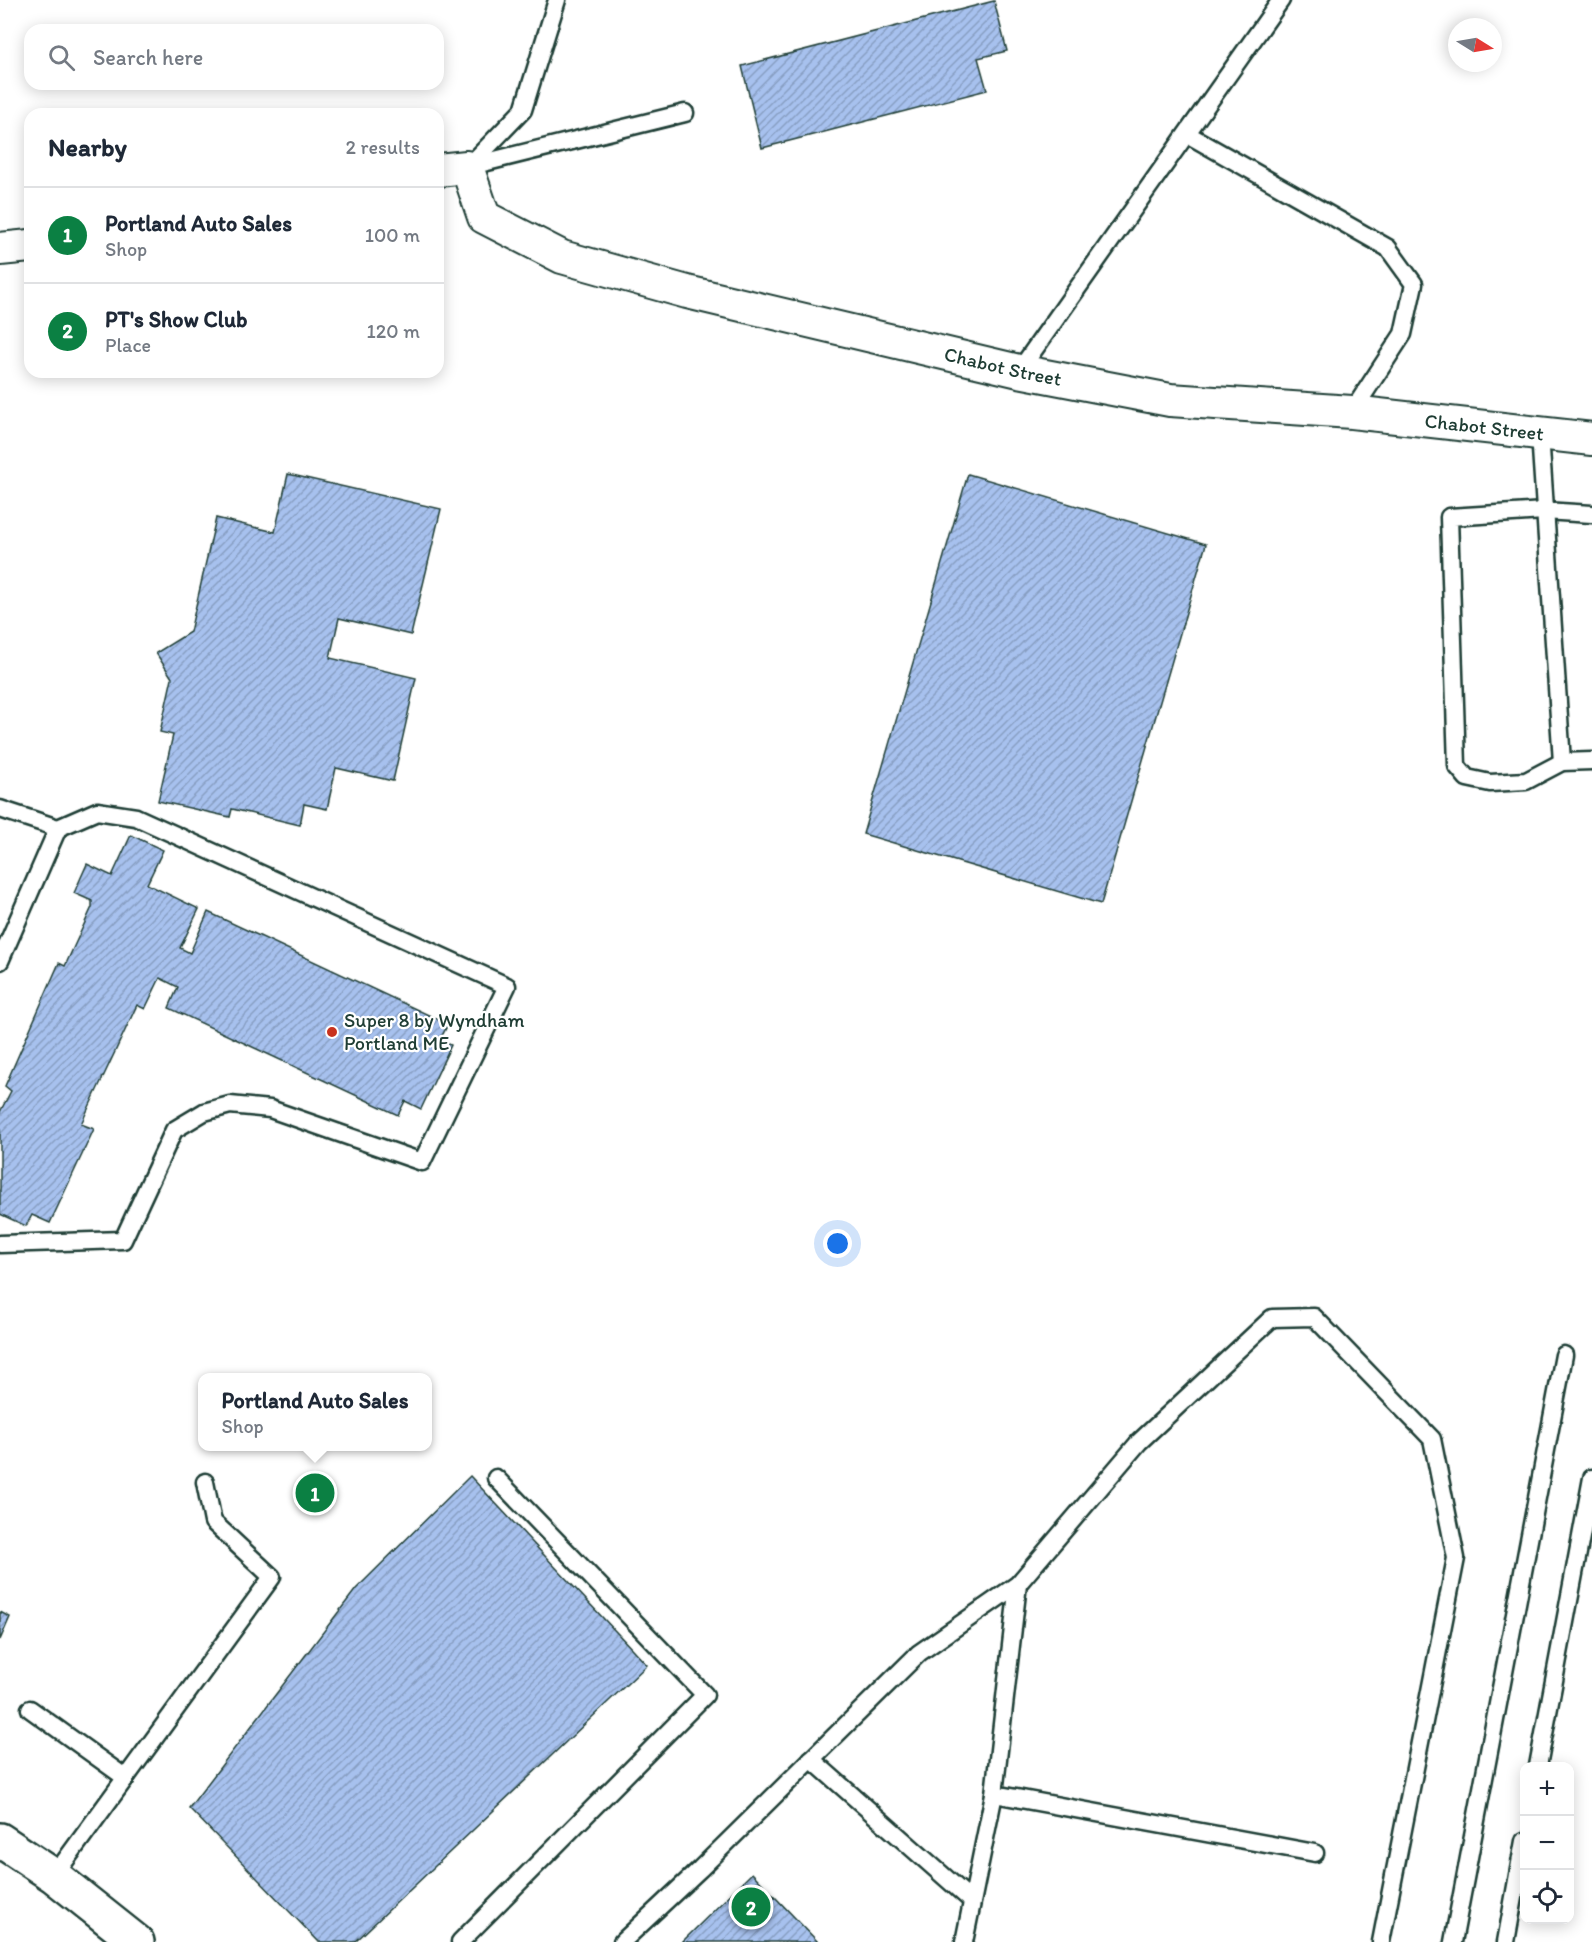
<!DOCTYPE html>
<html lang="en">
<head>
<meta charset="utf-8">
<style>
  body { margin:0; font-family:Itim,sans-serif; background:#f2f2f3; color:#1f2937 }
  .controls { position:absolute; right:18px; bottom:18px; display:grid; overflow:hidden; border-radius:12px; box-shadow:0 3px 15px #0003 }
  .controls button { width:54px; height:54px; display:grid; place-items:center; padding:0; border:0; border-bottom:2px solid #e0e1e3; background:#fff; color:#1f2937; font:30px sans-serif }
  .compass { position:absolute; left:1448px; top:18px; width:54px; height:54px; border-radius:50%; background:#fff; box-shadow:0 3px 15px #0003; rotate:101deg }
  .you { position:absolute; left:838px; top:1244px; width:21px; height:21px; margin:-15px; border:4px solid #fff; border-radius:50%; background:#1a73e8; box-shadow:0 0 0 9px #1a73e833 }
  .badge { display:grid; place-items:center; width:39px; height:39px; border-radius:50%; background:#0b8043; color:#fff; font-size:20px; font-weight:700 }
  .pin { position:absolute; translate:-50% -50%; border:3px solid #fff; box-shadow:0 2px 6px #0006 }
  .popup { position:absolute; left:198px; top:1373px; width:234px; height:78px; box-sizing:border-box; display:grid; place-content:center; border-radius:12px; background:#fff; filter:drop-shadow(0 2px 4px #0005); font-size:20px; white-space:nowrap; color:#747a83 }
  .popup b { font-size:22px; color:#1f2937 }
  .popup::after { content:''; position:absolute; left:50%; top:100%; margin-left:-12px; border:12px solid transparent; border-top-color:#fff }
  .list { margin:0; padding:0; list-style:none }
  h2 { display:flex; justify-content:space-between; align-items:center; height:78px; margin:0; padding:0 24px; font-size:26px }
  h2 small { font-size:20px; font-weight:400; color:#747a83 }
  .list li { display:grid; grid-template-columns:39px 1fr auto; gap:18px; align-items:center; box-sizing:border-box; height:96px; padding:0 24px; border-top:2px solid #e0e1e3 }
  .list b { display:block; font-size:22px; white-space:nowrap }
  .list p { margin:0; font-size:20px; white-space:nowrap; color:#747a83 }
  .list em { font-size:20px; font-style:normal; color:#747a83 }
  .icon { flex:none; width:33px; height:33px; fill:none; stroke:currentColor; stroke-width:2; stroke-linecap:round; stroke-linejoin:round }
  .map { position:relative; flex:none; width:1592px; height:1942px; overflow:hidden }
  .search { position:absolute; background:#fff; box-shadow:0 3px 15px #0003; left:24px; top:24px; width:420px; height:66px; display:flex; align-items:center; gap:15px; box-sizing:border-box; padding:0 21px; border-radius:18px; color:#747a83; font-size:22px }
  .panel { position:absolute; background:#fff; box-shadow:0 3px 15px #0003; left:24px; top:108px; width:420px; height:270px; border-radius:18px }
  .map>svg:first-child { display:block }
  .building { fill:url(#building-hatch); stroke:#1f3d34; stroke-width:1.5 }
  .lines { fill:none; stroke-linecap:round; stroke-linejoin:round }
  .service-casing { stroke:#1f3d34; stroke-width:21 }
  .minor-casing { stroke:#1f3d34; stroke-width:36 }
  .primary-casing { stroke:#1f3d34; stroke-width:38 }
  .service { stroke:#fff; stroke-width:16 }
  .minor { stroke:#fff; stroke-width:32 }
  .primary { stroke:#fff; stroke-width:33 }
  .poi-dot { fill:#c8321e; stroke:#fff; stroke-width:2 }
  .labels { text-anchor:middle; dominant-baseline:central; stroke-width:4.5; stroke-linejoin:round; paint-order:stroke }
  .street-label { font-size:20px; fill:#1f3d34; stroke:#fff }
  .poi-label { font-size:20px; fill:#1f3d34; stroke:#fff; text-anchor:start }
</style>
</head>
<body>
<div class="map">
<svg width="1592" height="1942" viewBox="0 0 1592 1942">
  <defs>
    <pattern id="building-hatch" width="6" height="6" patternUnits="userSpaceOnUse" patternTransform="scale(1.5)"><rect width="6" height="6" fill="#a7c1ee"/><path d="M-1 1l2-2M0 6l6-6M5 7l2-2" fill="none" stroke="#879ec2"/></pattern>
  </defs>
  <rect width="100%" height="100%" fill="#fff"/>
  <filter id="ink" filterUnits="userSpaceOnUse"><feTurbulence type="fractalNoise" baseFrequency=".0167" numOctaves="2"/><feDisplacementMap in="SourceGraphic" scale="12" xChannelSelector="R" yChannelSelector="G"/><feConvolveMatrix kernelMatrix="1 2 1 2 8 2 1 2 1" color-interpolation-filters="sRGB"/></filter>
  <g filter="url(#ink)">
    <g class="building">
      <path d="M994 1 1007 51 978 58 987 90 762 148 742 66Z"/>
      <path d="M288 474 441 509 411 635 339 618 330 658 416 678 393 781 336 768 327 809 304 804 300 825 232 809 230 817 158 801 173 735 160 732 172 678 156 653 190 632 216 518 275 532Z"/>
      <path d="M968 474 1206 544 1101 904 863 834Z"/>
      <path d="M131 835 163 850 147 884 199 909 180 948 190 953 208 912 448 1024 440 1040 451 1045 421 1109 405 1101 398 1115 169 1008 178 987 160 978 145 1009 137 1005 81 1124 94 1129 50 1223 32 1215 26 1226 0 1214V1112L11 1091 5 1086 59 963 65 966 92 907V901L74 893 87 864 112 876Z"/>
      <path d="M470 1476 647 1665 355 1942H319L189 1808 356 1589Z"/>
      <path d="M0 1612 10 1617 0 1640Z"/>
      <path d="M752 1873 818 1942H682Z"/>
    </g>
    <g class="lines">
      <defs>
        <g id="service">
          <path d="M1187 134 1388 248 1414 284 1403 334 1352 412"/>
          <path d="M467 167 685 113"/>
          <path d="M468 167 523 110 557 0"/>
          <path d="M1019 371 1281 0"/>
          <path d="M1540 434 1562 762"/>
          <path d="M1592 514 1544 511 1449 517 1457 766 1467 778 1490 783 1526 781 1562 762 1592 761"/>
          <path d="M0 809 58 828 97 811 136 817 507 986 422 1162 270 1109 230 1105 204 1112 174 1130 123 1240 0 1244"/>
          <path d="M0 961 58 828"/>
          <path d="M30 1709 126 1778"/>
          <path d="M811 1759 972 1901"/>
          <path d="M1538 1766 1592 1478"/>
          <path d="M994 1794 1018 1584"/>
          <path d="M54 1876 272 1577 213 1522 205 1482"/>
          <path d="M460 1942 705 1695 496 1478"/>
          <path d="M622 1942 700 1869 919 1653 1018 1584 1139 1442 1272 1318 1314 1317 1432 1439 1456 1558 1381 1942"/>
          <path d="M964 1942 994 1794 1315 1853"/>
          <path d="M1453 1942 1564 1355"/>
          <path d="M1506 1942 1524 1841"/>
        </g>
        <g id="minor">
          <path id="s1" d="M438 170 467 167 484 217 562 257 687 292 1019 371 1170 400 1352 412 1592 439"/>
          <path d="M0 249 30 246"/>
        </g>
        <path id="primary" d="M0 1840 54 1876 137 1942"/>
      </defs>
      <use href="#service" class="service-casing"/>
      <use href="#minor" class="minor-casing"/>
      <use href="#primary" class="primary-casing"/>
      <use href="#service" class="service"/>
      <use href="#minor" class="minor"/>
      <use href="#primary" class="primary"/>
    </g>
  </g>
  <circle class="poi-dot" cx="332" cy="1032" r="6"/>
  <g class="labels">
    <g class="street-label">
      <text stroke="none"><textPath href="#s1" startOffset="624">Chabot Street</textPath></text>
      <text stroke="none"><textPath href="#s1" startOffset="1110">Chabot Street</textPath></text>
    </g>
    <g class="poi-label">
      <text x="344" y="1020">Super 8 by Wyndham<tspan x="344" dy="23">Portland ME</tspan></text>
    </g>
  </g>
</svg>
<div class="controls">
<button>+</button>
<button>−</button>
<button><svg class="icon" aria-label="locate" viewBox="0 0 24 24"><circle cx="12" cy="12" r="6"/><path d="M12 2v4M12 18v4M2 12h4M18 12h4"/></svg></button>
</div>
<svg class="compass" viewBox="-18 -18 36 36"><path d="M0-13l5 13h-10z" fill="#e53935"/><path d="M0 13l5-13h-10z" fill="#747a83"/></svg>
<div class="you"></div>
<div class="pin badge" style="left:315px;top:1493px">1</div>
<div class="popup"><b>Portland Auto Sales</b>Shop</div>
<div class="pin badge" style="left:751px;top:1907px">2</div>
<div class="search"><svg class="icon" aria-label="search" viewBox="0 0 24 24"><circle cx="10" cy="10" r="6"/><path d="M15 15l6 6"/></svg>Search here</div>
<section class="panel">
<h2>Nearby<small>2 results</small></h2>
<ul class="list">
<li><span class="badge">1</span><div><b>Portland Auto Sales</b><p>Shop</p></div><em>100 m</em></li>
<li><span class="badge">2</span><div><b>PT's Show Club</b><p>Place</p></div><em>120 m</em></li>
</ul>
</section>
</div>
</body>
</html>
